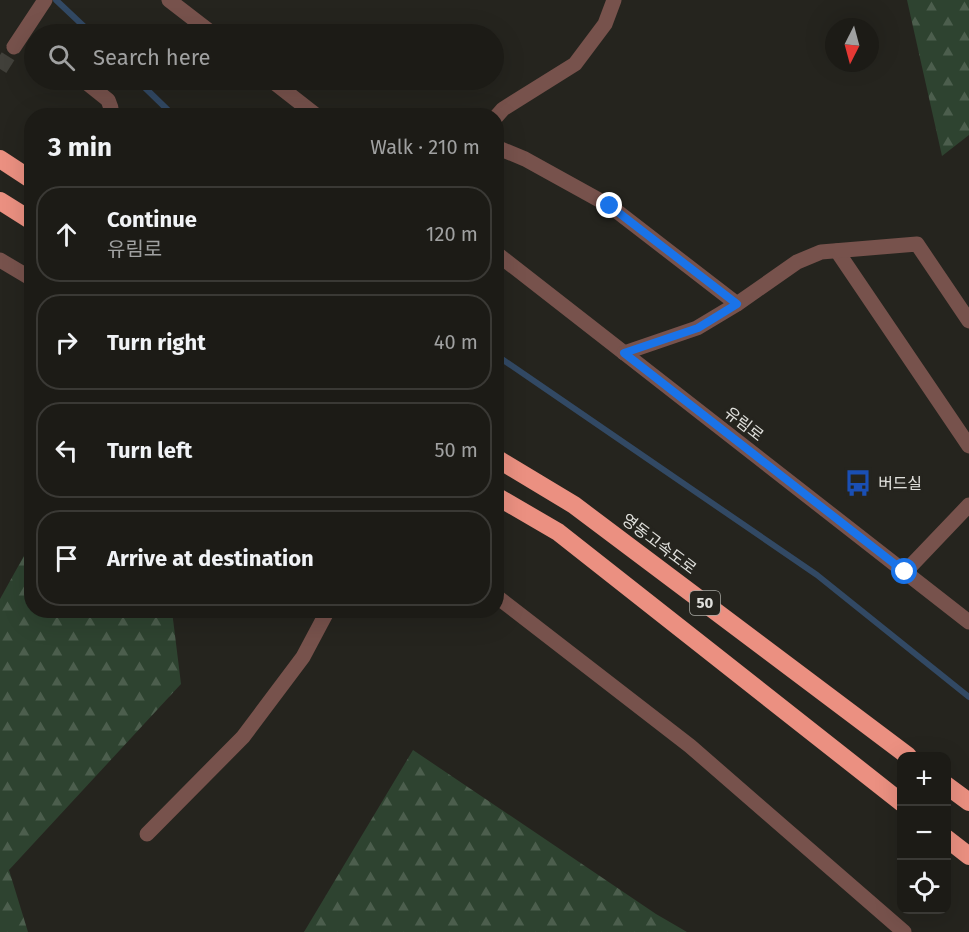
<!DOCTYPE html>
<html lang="en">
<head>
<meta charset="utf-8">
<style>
  body { margin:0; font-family:"Fira Sans","Noto Sans KR",sans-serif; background:#292823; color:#f1f3f6 }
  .controls { position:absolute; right:18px; bottom:18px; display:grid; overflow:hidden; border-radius:12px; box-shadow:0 6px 24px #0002 }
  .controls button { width:54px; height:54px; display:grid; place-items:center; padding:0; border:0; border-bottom:2px solid #3a3935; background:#1c1b16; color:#f1f3f6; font:30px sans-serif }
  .compass { position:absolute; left:825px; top:18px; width:54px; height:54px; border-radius:50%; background:#1c1b16; box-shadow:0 6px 24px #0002; rotate:186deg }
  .stop { position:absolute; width:18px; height:18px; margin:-14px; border:4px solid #1a73e8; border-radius:50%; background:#fff }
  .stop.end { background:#1a73e8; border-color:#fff; box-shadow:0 2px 6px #0008 }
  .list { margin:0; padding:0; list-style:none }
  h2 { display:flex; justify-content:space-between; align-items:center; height:78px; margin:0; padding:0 24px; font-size:26px }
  h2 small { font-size:20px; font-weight:400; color:#a0a1a1 }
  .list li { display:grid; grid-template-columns:39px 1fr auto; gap:18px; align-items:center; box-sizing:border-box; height:96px; margin:0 12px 12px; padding:0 12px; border:2px solid #3a3935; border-radius:24px }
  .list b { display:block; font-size:22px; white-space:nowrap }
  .list p { margin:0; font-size:20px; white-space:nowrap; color:#a0a1a1 }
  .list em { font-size:20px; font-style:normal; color:#a0a1a1 }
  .icon { flex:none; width:33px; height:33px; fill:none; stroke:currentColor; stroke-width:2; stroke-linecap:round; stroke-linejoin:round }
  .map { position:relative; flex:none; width:969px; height:932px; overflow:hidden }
  .search { position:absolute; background:#1c1b16; box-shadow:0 6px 24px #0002; left:24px; top:24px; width:480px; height:66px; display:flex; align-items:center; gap:15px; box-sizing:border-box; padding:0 21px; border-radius:33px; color:#a0a1a1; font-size:22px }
  .panel { position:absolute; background:#1c1b16; box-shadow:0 6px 24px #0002; left:24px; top:108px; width:480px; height:510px; border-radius:24px }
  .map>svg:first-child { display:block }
  .forest { fill:url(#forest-firs) }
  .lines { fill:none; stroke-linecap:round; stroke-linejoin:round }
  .stream { stroke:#324964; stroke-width:6 }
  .minor-tunnel { stroke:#41403a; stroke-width:15; stroke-dasharray:15 8; stroke-linecap:butt }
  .minor { stroke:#77524c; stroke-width:15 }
  .highway { stroke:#eb9081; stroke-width:18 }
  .route { stroke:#1a73e8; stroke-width:8 }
  .labels { text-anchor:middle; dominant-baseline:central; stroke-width:6; stroke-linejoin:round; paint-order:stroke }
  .shield { fill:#25241e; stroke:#a8a8a3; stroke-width:1.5 }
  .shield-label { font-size:15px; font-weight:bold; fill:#e0e0dc }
  .street-label { font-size:16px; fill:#e0e0dc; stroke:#25241e }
  .poi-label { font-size:16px; fill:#e0e0dc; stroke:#25241e; text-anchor:start }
</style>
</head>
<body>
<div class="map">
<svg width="969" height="932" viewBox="0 0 969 932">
  <defs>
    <pattern id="forest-firs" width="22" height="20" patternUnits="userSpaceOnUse" patternTransform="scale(1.5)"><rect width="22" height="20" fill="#2e4330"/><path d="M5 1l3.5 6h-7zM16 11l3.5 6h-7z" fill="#4c5e4d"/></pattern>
  </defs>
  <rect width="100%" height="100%" fill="#25241e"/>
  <g class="forest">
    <path d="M907 0H969V135L942 156Z"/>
    <path d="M31 543 32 610 172 611 181 684 9 870 28 932H0V599Z"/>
    <path d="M413 750 656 914 687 932H304Z"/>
  </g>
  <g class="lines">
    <g class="stream">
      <path d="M56 0 92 34"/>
      <path d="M137 80 174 116"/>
      <path d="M496 355 817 575 969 697"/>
    </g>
    <path class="minor-tunnel" d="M0 69 14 47"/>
    <g class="minor">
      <path d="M169 0 213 34"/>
      <path d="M14 47 45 0"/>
      <path d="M83 80 108 100 111 108"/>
      <path d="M271 80 317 116"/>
      <path d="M496 117 503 109 575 64 605 24 614 0"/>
      <path d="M496 147 525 159 610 206 737 304"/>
      <path d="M837 251 969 446"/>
      <path d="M496 253 969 622"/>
      <path d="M0 260 32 279"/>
      <path d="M624 353 697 328 737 304 797 262 821 252 917 244 969 321"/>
      <path d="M905 572 969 505"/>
      <path d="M496 596 690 746 904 932"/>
      <path d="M147 834 243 737 303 657 328 610"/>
    </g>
    <g class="highway">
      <path d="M0 159 32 180"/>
      <path d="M0 201 32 221"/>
      <path d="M496 458 574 505 908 756"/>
      <path d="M496 496 558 532 902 803"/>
      <path d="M946 785 969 802"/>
      <path d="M946 838 969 856"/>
    </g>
  </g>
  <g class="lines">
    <path class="route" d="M610 206 737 304 698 328 624 353 905 572"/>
  </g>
  <defs>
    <symbol id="bus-bare" viewBox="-9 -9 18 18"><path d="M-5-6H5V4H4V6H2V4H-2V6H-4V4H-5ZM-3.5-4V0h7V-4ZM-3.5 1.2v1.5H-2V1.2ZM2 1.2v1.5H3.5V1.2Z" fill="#1a4fb4" stroke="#25241e" stroke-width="2.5" paint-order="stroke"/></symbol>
  </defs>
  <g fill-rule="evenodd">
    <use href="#bus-bare" x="839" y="464" width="38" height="38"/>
  </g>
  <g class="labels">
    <rect class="shield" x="690" y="591" width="30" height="24" rx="4.5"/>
    <g class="shield-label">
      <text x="705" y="603">50</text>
    </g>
    <g class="street-label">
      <text transform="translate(744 424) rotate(38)">유림로</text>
      <text transform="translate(659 544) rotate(37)">영동고속도로</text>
    </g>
    <g class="poi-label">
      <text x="878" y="483">버드실</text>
    </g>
  </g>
</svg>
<div class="controls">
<button>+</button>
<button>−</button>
<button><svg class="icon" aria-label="locate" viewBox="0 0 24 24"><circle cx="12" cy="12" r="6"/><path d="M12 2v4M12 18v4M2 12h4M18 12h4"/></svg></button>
</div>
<svg class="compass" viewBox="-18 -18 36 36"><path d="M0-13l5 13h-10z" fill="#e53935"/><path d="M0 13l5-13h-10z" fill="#a0a1a1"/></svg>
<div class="stop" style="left:905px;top:572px"></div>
<div class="stop end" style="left:610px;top:206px"></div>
<div class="search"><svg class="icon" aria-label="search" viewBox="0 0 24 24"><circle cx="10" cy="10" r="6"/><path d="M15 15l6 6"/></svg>Search here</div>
<section class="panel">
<h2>3 min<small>Walk · 210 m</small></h2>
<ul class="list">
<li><svg class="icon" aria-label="ahead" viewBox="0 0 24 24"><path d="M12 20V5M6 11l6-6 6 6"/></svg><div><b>Continue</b><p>유림로</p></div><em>120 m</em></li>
<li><svg class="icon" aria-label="right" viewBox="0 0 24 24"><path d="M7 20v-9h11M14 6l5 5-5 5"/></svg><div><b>Turn right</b></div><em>40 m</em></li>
<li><svg class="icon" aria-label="left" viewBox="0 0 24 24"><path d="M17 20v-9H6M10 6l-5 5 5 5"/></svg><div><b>Turn left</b></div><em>50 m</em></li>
<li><svg class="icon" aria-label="arrive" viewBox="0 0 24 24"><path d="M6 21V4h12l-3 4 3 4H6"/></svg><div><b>Arrive at destination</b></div></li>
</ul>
</section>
</div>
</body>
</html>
